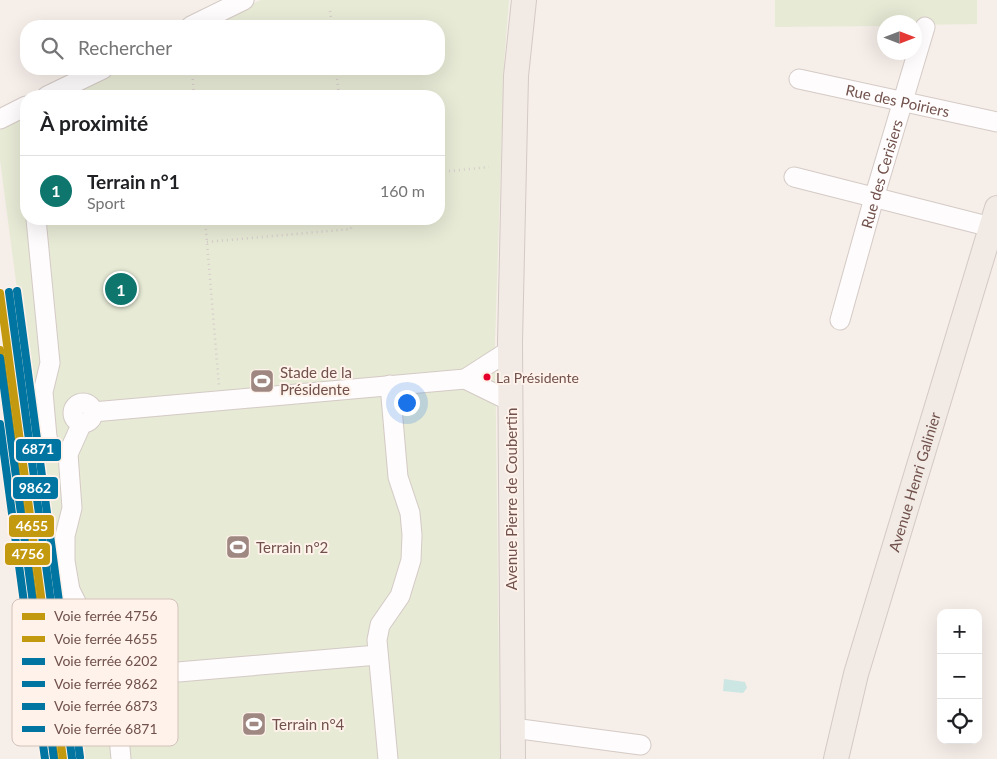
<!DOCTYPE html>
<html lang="fr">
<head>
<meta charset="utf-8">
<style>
  body { margin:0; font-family:Lato,sans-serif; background:#f2f2f2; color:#202124 }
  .controls { position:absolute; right:15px; bottom:15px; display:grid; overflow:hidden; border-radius:10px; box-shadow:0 5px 20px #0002 }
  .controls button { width:45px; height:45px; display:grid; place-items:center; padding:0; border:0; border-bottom:1px solid #e0e0e0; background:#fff; color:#202124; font:25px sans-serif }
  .compass { position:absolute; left:877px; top:15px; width:45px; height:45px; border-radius:50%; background:#fff; box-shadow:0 5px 20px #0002; rotate:90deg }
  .you { position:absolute; left:406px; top:402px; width:18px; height:18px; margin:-12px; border:4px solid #fff; border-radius:50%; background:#1a73e8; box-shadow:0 0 0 8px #1a73e833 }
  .badge { display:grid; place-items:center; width:32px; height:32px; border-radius:50%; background:#0f766e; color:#fff; font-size:16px; font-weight:700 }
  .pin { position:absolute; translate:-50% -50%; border:2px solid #fff; box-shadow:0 1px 5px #0006 }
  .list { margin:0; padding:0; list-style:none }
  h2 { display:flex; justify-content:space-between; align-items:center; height:65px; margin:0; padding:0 20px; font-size:21px }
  h2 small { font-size:16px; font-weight:400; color:#757577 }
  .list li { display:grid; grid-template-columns:32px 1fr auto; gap:15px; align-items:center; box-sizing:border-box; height:70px; padding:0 20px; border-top:1px solid #e0e0e0 }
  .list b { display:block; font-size:19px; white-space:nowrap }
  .list p { margin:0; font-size:16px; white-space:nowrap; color:#757577 }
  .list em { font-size:16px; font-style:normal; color:#757577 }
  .icon { flex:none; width:28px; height:28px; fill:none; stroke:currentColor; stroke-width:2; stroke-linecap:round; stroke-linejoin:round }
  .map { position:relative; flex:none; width:997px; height:759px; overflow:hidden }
  .search { position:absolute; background:#fff; box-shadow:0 5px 20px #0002; left:20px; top:20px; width:425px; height:55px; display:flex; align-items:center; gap:12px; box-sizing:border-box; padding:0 18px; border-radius:20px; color:#757577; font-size:19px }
  .panel { position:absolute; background:#fff; box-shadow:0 5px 20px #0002; left:20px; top:90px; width:425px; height:135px; border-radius:20px }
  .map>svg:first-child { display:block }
  .green { fill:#e7ead5 }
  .water { fill:#cce6e3 }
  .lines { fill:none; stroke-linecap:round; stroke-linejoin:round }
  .minor-casing { stroke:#d4cac6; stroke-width:21 }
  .major-casing { stroke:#d4c9c5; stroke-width:26 }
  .path { stroke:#d6ccca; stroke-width:2.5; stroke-dasharray:1 4; stroke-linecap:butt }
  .minor { stroke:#fefcfc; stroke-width:19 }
  .major { stroke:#f1eae5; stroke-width:24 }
  .rail-1-casing { stroke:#fef2ea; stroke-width:11 }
  .rail-2-casing { stroke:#fef2ea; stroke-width:11 }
  .rail-3-casing { stroke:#fef2ea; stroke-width:11 }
  .rail-4-casing { stroke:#fef2ea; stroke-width:11 }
  .rail-5-casing { stroke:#fef2ea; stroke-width:11 }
  .rail-6-casing { stroke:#fef2ea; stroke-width:11 }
  .rail-1 { stroke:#c3990f; stroke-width:8 }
  .rail-2 { stroke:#c3990f; stroke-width:8 }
  .rail-3 { stroke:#0075a1; stroke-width:8 }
  .rail-4 { stroke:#0075a1; stroke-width:8 }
  .rail-5 { stroke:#0075a1; stroke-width:8 }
  .rail-6 { stroke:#0075a1; stroke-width:8 }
  .bus-dot { fill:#e4002b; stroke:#fef2ea; stroke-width:2 }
  .labels { text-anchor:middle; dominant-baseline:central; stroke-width:4; stroke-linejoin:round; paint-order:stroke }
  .bus-label { font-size:14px; fill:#71514b; stroke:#fef2ea; text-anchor:start }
  .street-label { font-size:15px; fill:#71514b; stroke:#fef2ea }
  .poi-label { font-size:15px; fill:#71514b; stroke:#fef2ea; text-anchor:start }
  .key { fill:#fef2ea; stroke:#d4c2ba; stroke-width:1 }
  .key-label { font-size:14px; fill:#71514b }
  .line-badge { stroke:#fef2ea; stroke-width:2 }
  .badge-label { font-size:14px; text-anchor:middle; font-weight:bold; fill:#fff }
</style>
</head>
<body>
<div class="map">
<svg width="997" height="759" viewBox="0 0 997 759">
  <rect width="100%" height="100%" fill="#f6eee9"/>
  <g class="green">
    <path d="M261 0H509L504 63 495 343 500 759H81L57 593 0 160V130L14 118 26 111V219H439V96H58L116 69H439V26H205Z"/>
    <path d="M775 0H977V24L915 25 914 22H884V26L775 27Z"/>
  </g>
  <path class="water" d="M724 679 745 682 747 688 743 693 723 691Z"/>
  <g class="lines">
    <defs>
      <g id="minor">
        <path d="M191 26 244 0"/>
        <path id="s1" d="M799 79 997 122"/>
        <path d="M47 96 103 69"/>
        <path d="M0 119 26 106"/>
        <path d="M794 177 991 227"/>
        <path d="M36 219 50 363 43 392 47 437 50 446 55 451 68 454"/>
        <path id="s2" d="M840 320 874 198 925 27"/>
        <path d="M510 350 465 379 510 401"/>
        <circle cx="83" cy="413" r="10"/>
        <path d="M93 412 465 379"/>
        <path d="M82 423 68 454 72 508 65 536V561L70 590 85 620 101 638 115 650 119 677 378 655"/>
        <path d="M119 677 115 692 121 759"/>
        <path d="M513 728 641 745"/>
        <path d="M388 759 377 640 380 625 400 596 411 560 412 535 410 513 398 477 390 385"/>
      </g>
      <g id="major">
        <path d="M513 759 510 342 516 76 524 0"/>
        <path id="s3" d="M836 759 856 674 997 208"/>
      </g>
    </defs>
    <use href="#minor" class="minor-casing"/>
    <use href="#major" class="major-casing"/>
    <g class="path">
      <path d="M330 11 332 26"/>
      <path d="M192 69 194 96"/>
      <path d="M336 69 339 96"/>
      <path d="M439 172 489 167"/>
      <path d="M205 219 219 386"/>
      <path d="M207 242 351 229V219"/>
    </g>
    <use href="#minor" class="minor"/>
    <use href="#major" class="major"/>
    <defs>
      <path id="rail-1" d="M0 350 55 759"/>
      <path id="rail-2" d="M0 293 63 759"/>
      <path id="rail-3" d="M0 358 54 759"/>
      <path id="rail-4" d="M9 292 72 758"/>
      <path id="rail-5" d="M0 424 45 759"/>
      <path id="rail-6" d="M17 291 80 757"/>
    </defs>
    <use href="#rail-1" class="rail-1-casing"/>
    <use href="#rail-2" class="rail-2-casing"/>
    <use href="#rail-3" class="rail-3-casing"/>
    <use href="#rail-4" class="rail-4-casing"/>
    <use href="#rail-5" class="rail-5-casing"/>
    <use href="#rail-6" class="rail-6-casing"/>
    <use href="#rail-1" class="rail-1"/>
    <use href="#rail-2" class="rail-2"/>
    <use href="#rail-3" class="rail-3"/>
    <use href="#rail-4" class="rail-4"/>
    <use href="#rail-5" class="rail-5"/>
    <use href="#rail-6" class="rail-6"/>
  </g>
  <defs>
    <symbol id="stadium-square" viewBox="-11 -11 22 22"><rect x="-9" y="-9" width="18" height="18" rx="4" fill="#a08882" stroke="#fef2ea"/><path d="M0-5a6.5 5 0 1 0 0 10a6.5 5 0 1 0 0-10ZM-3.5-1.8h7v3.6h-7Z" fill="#fff"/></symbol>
  </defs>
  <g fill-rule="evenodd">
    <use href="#stadium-square" x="248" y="367" width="28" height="28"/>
    <use href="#stadium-square" x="224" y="533" width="28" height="28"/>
    <use href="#stadium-square" x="240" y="710" width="28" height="28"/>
  </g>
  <circle class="bus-dot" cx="487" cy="377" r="4.5"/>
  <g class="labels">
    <g class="bus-label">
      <text x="496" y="377">La Présidente</text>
    </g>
    <g class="street-label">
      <text stroke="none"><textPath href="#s1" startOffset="101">Rue des Poiriers</textPath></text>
      <text stroke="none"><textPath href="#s2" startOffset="152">Rue des Cerisiers</textPath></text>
      <text stroke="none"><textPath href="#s3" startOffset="288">Avenue Henri Galinier</textPath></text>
      <text transform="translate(511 499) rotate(-90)">Avenue Pierre de Coubertin</text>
    </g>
    <g class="poi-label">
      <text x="280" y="372">Stade de la<tspan x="280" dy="17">Présidente</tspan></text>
      <text x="256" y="547">Terrain n°2</text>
      <text x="272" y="724">Terrain n°4</text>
    </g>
  </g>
  <rect x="12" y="599" width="166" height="147" rx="8" class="key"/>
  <rect x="22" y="613" width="23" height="7" fill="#c3990f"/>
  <rect x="22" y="636" width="23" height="6" fill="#c3990f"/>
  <rect x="22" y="658" width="23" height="7" fill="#0075a1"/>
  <rect x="22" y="681" width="23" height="6" fill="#0075a1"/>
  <rect x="22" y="703" width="23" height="7" fill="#0075a1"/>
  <rect x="22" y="726" width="23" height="6" fill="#0075a1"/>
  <g class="key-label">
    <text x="54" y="621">Voie ferrée 4756</text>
    <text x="54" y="644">Voie ferrée 4655</text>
    <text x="54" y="666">Voie ferrée 6202</text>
    <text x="54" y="689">Voie ferrée 9862</text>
    <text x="54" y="711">Voie ferrée 6873</text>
    <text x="54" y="734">Voie ferrée 6871</text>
  </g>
  <g class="line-badge">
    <rect x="15" y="438" width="47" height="24" rx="5" fill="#0075a1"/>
    <rect x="12" y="476" width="47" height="24" rx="5" fill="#0075a1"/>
    <rect x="8" y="514" width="47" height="24" rx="5" fill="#c3990f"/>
    <rect x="4" y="542" width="47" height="24" rx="5" fill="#c3990f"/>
  </g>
  <g class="badge-label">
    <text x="38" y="454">6871</text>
    <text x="35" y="493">9862</text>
    <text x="32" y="531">4655</text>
    <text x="28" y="559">4756</text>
  </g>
</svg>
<div class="controls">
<button>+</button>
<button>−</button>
<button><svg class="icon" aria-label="locate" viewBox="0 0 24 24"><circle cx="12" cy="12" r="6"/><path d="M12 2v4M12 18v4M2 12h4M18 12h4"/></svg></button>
</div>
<svg class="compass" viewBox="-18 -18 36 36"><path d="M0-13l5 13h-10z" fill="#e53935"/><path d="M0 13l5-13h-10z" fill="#757577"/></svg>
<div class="you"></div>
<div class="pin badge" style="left:121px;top:289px">1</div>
<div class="search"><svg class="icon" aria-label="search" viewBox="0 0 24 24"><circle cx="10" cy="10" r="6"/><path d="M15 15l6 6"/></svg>Rechercher</div>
<section class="panel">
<h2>À proximité<small></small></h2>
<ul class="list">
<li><span class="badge">1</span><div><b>Terrain n°1</b><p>Sport</p></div><em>160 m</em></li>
</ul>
</section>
</div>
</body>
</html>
